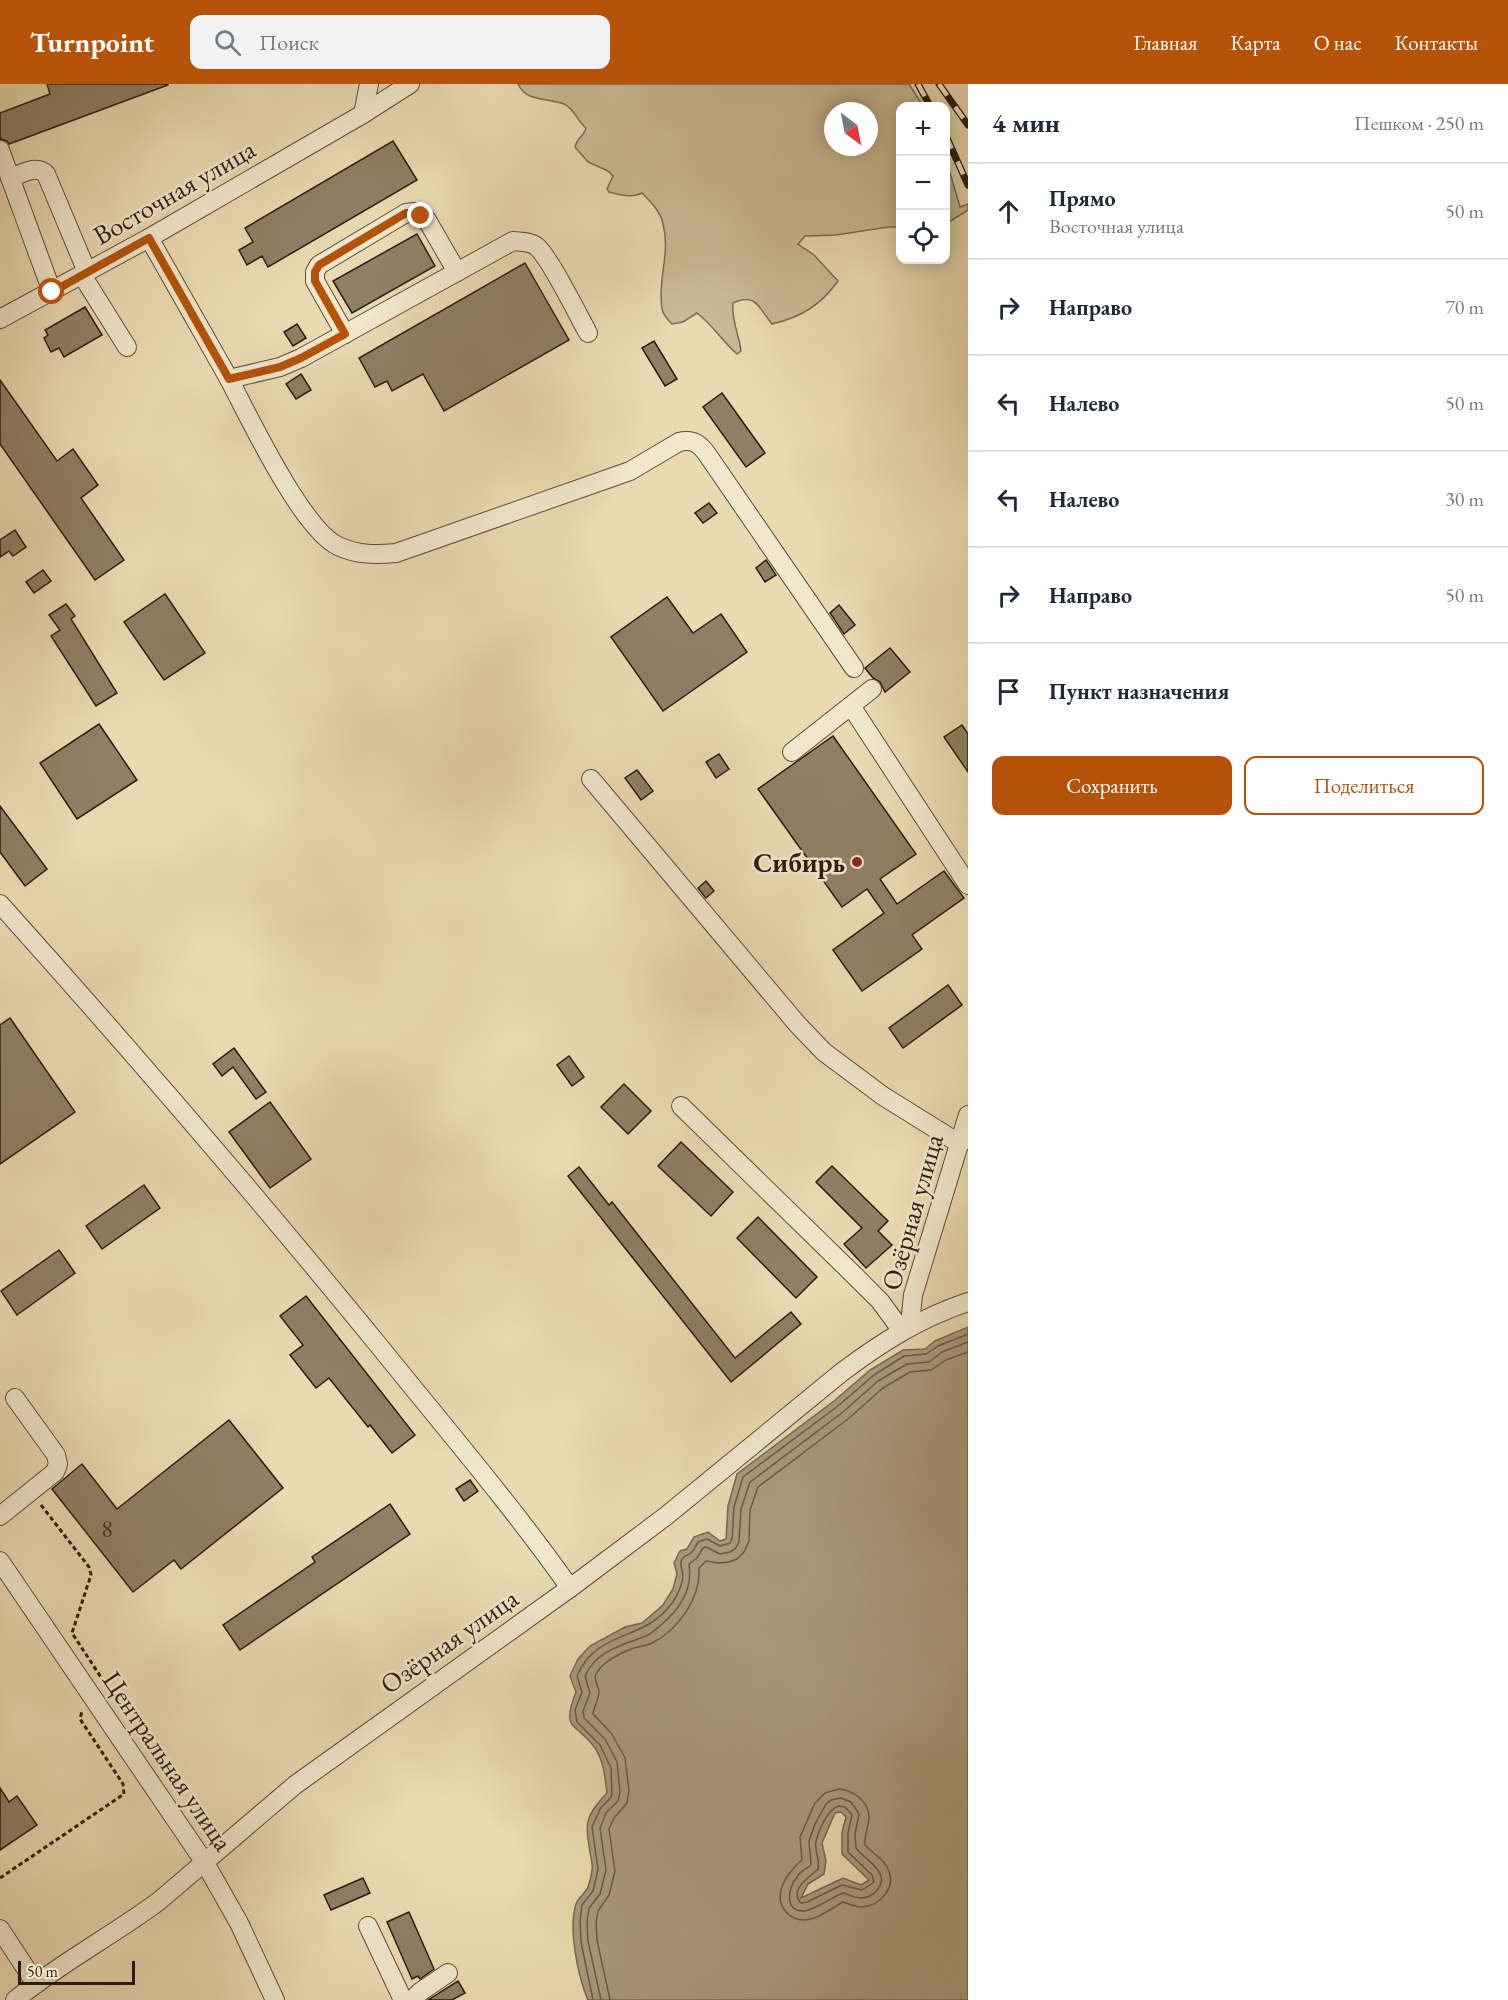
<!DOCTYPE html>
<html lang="ru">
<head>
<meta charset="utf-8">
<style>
  body { margin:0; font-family:"EB Garamond",serif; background:#f2f2f3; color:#1f2937 }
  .controls { position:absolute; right:18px; top:18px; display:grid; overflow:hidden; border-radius:12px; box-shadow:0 3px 15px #0003 }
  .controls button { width:54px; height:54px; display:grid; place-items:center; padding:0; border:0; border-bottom:2px solid #e0e1e3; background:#fff; color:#1f2937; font:30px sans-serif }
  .compass { position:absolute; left:824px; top:18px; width:54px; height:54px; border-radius:50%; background:#fff; box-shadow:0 3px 15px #0003; rotate:148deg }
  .scale { position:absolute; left:18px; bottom:15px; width:117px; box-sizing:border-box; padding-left:6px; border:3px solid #2c1c11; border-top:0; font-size:16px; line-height:21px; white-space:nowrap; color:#2c1c11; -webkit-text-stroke:4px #f1e7cc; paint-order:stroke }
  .stop { position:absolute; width:18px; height:18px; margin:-14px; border:4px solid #b45309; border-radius:50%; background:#fff }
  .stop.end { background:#b45309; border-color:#fff; box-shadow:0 2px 6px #0008 }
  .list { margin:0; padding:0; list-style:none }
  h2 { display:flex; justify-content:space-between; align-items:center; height:78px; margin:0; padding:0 24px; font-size:26px }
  h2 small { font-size:20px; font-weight:400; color:#747a83 }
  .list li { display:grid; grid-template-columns:39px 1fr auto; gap:18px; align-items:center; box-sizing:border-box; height:96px; padding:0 24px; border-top:2px solid #e0e1e3 }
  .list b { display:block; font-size:22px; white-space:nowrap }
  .list p { margin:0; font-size:20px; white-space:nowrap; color:#747a83 }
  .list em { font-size:20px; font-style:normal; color:#747a83 }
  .actions { display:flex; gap:12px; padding:18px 24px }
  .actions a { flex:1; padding:14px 0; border:2px solid #b45309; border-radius:12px; text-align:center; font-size:21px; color:#b45309 }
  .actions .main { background:#b45309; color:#fff }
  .icon { flex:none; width:33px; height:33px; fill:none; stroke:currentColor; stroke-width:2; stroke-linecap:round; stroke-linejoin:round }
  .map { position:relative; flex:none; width:968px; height:1916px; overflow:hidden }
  header { display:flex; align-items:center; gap:36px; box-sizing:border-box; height:84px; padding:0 30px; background:#b45309; color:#fff }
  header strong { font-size:28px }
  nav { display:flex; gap:33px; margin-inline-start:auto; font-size:21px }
  .search { width:420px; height:54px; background:#f2f2f3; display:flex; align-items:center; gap:15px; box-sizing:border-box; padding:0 21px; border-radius:12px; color:#747a83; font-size:22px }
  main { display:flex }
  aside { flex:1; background:#fff }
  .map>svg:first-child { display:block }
  .green { fill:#caba96; stroke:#7b6b54; stroke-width:1.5; fill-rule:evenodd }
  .water { fill:#a9997b; stroke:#776751; stroke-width:1.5; fill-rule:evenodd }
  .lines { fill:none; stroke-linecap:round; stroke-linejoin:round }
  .shore { stroke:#6a5a46; stroke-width:1.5 }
  .building { fill:#8f7f64; stroke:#2c1c11; stroke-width:1.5 }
  .minor-casing { stroke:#5c4c39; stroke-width:20 }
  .path { stroke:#2c1c11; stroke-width:3; stroke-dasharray:4.5 3; stroke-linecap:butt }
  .minor { stroke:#f1e7cc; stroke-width:18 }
  .rail-casing { stroke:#2c1c11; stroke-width:7 }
  .rail { stroke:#f1e7cc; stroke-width:4.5; stroke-dasharray:14; stroke-linecap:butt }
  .route { stroke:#b45309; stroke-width:8 }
  .poi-dot { fill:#8f2418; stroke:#f1e7cc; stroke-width:2 }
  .labels { text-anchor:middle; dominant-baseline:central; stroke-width:5; stroke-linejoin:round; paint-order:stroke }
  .number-label { font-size:24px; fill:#453526 }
  .street-label { font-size:27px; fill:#2c1c11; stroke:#f1e7cc }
  .poi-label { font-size:27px; font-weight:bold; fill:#2c1c11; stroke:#f1e7cc; text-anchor:end }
</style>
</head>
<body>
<header>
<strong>Turnpoint</strong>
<div class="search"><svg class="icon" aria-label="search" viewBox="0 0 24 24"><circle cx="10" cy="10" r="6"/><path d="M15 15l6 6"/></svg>Поиск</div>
<nav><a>Главная</a><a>Карта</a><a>О нас</a><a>Контакты</a></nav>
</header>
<main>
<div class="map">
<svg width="968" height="1916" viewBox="0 0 968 1916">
  <rect width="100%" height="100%" fill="#eadab1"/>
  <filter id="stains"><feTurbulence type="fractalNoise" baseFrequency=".00333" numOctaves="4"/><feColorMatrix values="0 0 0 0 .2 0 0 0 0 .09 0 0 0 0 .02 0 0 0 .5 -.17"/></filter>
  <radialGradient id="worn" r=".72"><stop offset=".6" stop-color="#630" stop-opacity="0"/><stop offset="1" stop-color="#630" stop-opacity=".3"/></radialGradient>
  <g class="green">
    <path d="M518 0H909L923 22H900V143H888L836 151 805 152 798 160 814 171 838 197C820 222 801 233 772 240 759 224 756 208 733 219 731 236 739 250 741 267L737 270C722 257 713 241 697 229L683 238 672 240C668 236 662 230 662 224 657 196 671 170 663 140 661 128 650 117 642 109 633 114 619 111 609 108L607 105 613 92 608 87 588 78 575 63C577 54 584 52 586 44 577 37 574 24 564 20 547 13 527 19 518 0ZM833 27H869V63H833Z"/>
    <path d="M946 82 950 89 960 123 968 120V126L946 140Z"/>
  </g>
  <path class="water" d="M968 1243V1916H588C578 1893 568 1844 576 1820 578 1814 584 1810 587 1805 590 1800 591 1792 592 1786 593 1781 591 1774 590 1768 585 1737 585 1733 607 1709 605 1693 604 1678 595 1664 577 1638 560 1648 576 1608L570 1592 578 1575 590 1562 625 1543 642 1539 663 1521 673 1505 677 1490 674 1479 680 1467 687 1465 694 1453 708 1448 720 1457 726 1455 728 1422 737 1390 834 1317 870 1286 903 1266 925 1265 935 1257ZM841 1728 846 1733 842 1748V1770L869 1796 861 1801 843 1794 801 1814 808 1800 824 1790 826 1777 822 1759 835 1729Z"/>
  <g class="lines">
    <g class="shore">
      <path d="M839 1705C853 1706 868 1717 869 1732 869 1742 864 1751 865 1761 872 1769 884 1775 888 1785 897 1803 880 1822 862 1823 855 1823 849 1820 843 1818 832 1824 817 1836 804 1836 798 1836 791 1833 787 1829 770 1811 788 1788 802 1776L800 1753 815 1719 825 1709Z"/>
      <path d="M841 1714 851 1718 859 1730 855 1750 856 1764C863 1773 874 1779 879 1788 887 1800 873 1814 861 1814 855 1814 848 1810 843 1809 832 1813 814 1827 803 1827 783 1826 789 1803 797 1793 800 1787 807 1785 811 1781L809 1757 815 1740 826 1720 831 1716Z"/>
      <path d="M839 1722 845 1723 852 1731 848 1749V1768L872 1791 874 1798 862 1806 842 1801 807 1818 801 1819C788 1806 810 1793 818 1785 820 1775 814 1766 816 1757 819 1745 828 1725 839 1722Z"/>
      <path d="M593 1916 581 1858 580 1837 582 1821 593 1807 598 1785 592 1743 600 1725 611 1713 612 1709 611 1684 600 1661 577 1638 575 1626 582 1608 577 1592C596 1547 640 1557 667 1525 675 1517 682 1503 683 1492 683 1487 680 1483 681 1478 682 1472 687 1472 691 1469 694 1467 696 1461 698 1458L707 1455 720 1462 730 1459 732 1455 734 1423 743 1393 838 1322 874 1291 904 1272 926 1270 938 1262 968 1250"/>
      <path d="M601 1916 588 1857 587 1837 589 1824 600 1810 606 1786 600 1744 606 1729 618 1717 620 1708 617 1678 605 1655 584 1634 583 1627 590 1609 585 1592C596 1567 622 1561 646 1552 651 1550 656 1545 661 1541 680 1525 693 1505 689 1480L697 1474 703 1464 706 1463 720 1470 730 1468 735 1465 739 1458 741 1425 750 1398 843 1328 878 1297 907 1280 929 1278 942 1268 968 1258"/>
      <path d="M610 1916 597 1856 596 1838 598 1827 609 1811 615 1787 609 1745 614 1734 627 1719 629 1707 625 1674 612 1650 593 1630C594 1622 599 1615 599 1607 598 1601 593 1595 596 1590 602 1578 622 1568 634 1564 640 1562 646 1562 652 1559 678 1546 701 1514 699 1484L706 1477 719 1479 729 1478 737 1475 744 1468 749 1457 750 1426 758 1403 848 1335 883 1304 910 1288 931 1286 946 1276 968 1268"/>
    </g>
  </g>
  <g class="building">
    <path d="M47 0H168V1L9 60 7 57 0 55V29L50 10Z"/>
    <path d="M393 57 417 96 268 183 262 172 247 181 239 166 253 158 245 144Z"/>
    <path d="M417 150 435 182 352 229 333 197Z"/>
    <path d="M525 179 569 256 444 327 423 290 392 307 387 297 375 303 359 274Z"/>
    <path d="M85 223 102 251 64 273 59 264 51 268 44 254 48 251 45 246Z"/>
    <path d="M297 240 306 254 293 262 284 248Z"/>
    <path d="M654 257 677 295 665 302 642 264Z"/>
    <path d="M301 290 311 306 296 315 286 300Z"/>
    <path d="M0 296 57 377 73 365 98 401 81 414 124 476 95 496 0 360Z"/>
    <path d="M722 309 765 369 746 383 703 323Z"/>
    <path d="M709 419 717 429 703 439 695 429Z"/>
    <path d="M15 446 26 463 13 472 9 467 0 473V456Z"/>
    <path d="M766 476 776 491 765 498 756 484Z"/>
    <path d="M43 486 51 497 34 509 26 498Z"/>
    <path d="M165 510 205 569 164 596 124 538Z"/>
    <path d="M667 513 693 549 721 530 747 568 663 627 611 553Z"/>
    <path d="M66 520 75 532 71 535 117 609 96 622 51 552 60 546 49 531Z"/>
    <path d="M839 521 855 541 844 550 830 529Z"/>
    <path d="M890 564 910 588 885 608 880 598 873 594 865 584Z"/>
    <path d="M99 640 137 696 77 735 40 679Z"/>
    <path d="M962 641 968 650V688L944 653Z"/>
    <path d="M833 652 916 770 880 795 897 820 944 787 964 814 912 851 922 865 862 907 833 866 884 829 867 805 842 823 758 705Z"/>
    <path d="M719 670 729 685 716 694 706 678Z"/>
    <path d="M637 686 653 707 641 716 625 694Z"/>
    <path d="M0 722 47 785 25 802 0 768Z"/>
    <path d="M706 797 714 807 706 814 698 804Z"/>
    <path d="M948 901 962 921 903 964 889 944Z"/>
    <path d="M10 934 75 1028 0 1080V941Z"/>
    <path d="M234 964 266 1008 256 1015 233 983 222 992 213 980Z"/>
    <path d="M569 972 584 993 572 1002 557 981Z"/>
    <path d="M624 1000 651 1027 628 1050 601 1023Z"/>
    <path d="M270 1018 311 1075 270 1104 229 1048Z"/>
    <path d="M681 1058 733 1108 711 1132 658 1082Z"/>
    <path d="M832 1082 888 1137 878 1147 892 1161 866 1184 844 1160 862 1144 816 1098Z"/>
    <path d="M579 1083 609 1121 612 1118 735 1274 791 1228 801 1240 731 1298 568 1092Z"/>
    <path d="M144 1101 160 1124 102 1165 86 1142Z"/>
    <path d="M758 1133 817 1193 796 1214 737 1154Z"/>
    <path d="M59 1166 75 1189 17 1231 1 1207Z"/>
    <path d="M306 1212 415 1351 392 1369 370 1341 368 1343 329 1294 316 1304 290 1271 303 1261 280 1232Z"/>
    <path d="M229 1336 283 1404 181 1485 174 1476 133 1508 52 1405 82 1380 117 1425Z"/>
    <path d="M470 1396 478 1407 464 1417 456 1405Z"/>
    <path d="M390 1420 410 1450 240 1566 223 1541 315 1478 312 1473Z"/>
    <path d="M0 1704 9 1718 17 1712 37 1741 0 1766Z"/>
    <path d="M363 1794 370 1809 331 1826 324 1811Z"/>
    <path d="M409 1828 434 1885 420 1895 418 1892 412 1895 387 1838Z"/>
    <path d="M458 1897 465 1909 452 1916H428Z"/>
  </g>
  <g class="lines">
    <defs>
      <g id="minor">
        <path d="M363 30 369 0"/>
        <path d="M0 66 52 208"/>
        <path d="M10 94C22 90 36 80 46 90L87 188"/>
        <path d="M149 154 229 295 280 283 301 274 513 157C521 158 529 157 536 162 549 172 578 231 588 249"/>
        <path d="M82 191 127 263"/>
        <path d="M0 235 149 154 363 30 410 0"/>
        <path d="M345 250 315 197V188L319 181 406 129 414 128 427 136 457 188"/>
        <path d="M229 295C249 333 302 445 338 462 357 471 376 471 396 469L630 387 679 358C694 354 701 361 709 373L854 584"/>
        <path d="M851 622 968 801"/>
        <path d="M792 668 872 605"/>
        <path d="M591 695 798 941 824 968 883 1012 960 1060"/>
        <path d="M0 820C132 967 260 1116 384 1268 447 1346 512 1422 570 1504"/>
        <path d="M681 1022 856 1193 880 1217 902 1247"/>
        <path d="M914 1240 911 1231 913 1211 968 1031"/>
        <path d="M0 1432 55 1388 58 1380 56 1371 15 1314"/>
        <path d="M0 1477 205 1779 239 1839 275 1916"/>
        <path d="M368 1842 403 1916"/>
        <path d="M0 1845 36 1900"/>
        <path d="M15 1916C60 1879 112 1852 159 1817L295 1701 570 1504 666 1432 842 1288C882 1258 920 1234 968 1218"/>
        <path d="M412 1916 420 1908 448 1889"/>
      </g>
    </defs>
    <use href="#minor" class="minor-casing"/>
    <g class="path">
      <path d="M41 1421 89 1483 91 1491 72 1549 108 1604"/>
      <path d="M0 1794 124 1710 123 1700 80 1635 82 1627"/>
    </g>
    <use href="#minor" class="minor"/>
    <defs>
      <g id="rail">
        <path d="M918 0 930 22"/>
        <path d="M939 0 968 41"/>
        <path d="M946 52 968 101"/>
      </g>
    </defs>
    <use href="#rail" class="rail-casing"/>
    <use href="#rail" class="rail"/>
  </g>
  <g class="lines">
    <path class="route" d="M52 208 149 154 229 295 280 283 301 274 345 250 315 197V188L319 181 406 129H414L421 132"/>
  </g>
  <circle class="poi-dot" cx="857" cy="778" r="6"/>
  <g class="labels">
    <g class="number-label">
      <text x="107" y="1444">8</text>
    </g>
    <g class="street-label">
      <text transform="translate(174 108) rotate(-30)">Восточная улица</text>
      <text transform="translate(912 1128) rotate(-74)">Озёрная улица</text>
      <text transform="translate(449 1557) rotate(-35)">Озёрная улица</text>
      <text transform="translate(168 1677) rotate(56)">Центральная улица</text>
    </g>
    <g class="poi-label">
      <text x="845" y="778">Сибирь</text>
    </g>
  </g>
  <rect width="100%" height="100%" filter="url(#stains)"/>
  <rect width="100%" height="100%" fill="url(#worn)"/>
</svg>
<div class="controls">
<button>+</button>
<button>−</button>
<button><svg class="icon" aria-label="locate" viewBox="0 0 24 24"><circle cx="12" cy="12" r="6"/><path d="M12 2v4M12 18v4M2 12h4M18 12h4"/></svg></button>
</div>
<svg class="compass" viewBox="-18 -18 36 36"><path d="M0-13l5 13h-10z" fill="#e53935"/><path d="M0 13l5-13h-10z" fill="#747a83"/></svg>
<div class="scale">50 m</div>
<div class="stop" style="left:52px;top:208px"></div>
<div class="stop end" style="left:421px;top:132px"></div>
</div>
<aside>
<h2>4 мин<small>Пешком · 250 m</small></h2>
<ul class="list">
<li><svg class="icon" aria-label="ahead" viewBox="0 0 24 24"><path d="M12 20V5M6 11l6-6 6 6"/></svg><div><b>Прямо</b><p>Восточная улица</p></div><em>50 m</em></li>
<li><svg class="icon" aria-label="right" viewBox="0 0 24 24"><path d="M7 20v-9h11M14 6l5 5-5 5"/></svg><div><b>Направо</b></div><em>70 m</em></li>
<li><svg class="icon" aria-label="left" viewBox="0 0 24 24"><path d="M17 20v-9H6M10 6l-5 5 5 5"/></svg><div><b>Налево</b></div><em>50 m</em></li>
<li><svg class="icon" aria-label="left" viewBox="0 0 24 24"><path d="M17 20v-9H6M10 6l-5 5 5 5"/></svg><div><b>Налево</b></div><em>30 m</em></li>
<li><svg class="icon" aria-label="right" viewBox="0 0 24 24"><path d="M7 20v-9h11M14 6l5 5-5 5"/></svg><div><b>Направо</b></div><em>50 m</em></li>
<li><svg class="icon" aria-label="arrive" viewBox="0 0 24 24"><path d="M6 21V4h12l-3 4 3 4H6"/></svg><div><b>Пункт назначения</b></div></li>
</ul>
<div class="actions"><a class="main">Сохранить</a><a>Поделиться</a></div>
</aside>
</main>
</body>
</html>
